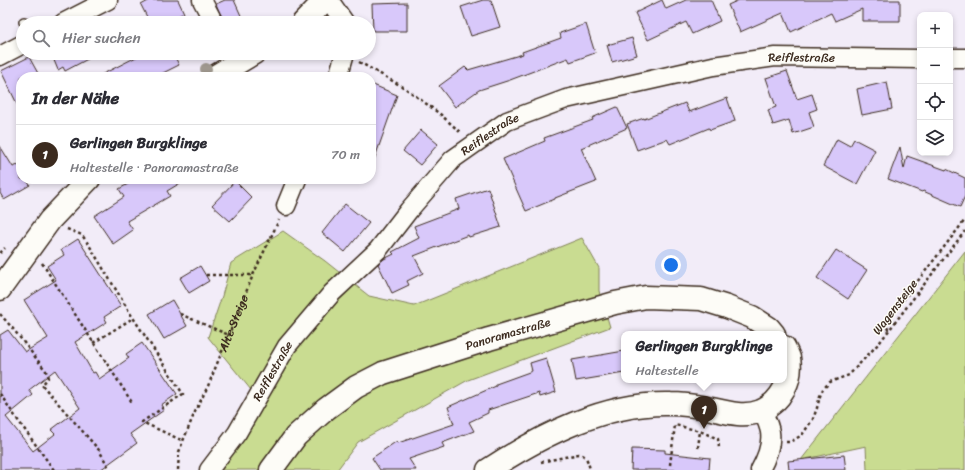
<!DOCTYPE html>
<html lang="de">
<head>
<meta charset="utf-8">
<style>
  body { margin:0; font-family:Sriracha,sans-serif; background:#f7f7f7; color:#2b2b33 }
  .controls { position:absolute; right:12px; top:12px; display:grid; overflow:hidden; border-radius:8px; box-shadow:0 2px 6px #0003 }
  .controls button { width:36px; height:36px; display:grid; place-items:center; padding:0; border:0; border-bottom:1px solid #e1e1e2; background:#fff; color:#2b2b33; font:20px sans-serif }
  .you { position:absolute; left:671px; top:265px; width:14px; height:14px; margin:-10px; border:3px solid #fff; border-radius:50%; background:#1a73e8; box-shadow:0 0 0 6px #1a73e833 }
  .badge { display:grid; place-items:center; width:26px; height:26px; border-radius:50%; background:#3b2a1e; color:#fff; font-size:13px; font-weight:700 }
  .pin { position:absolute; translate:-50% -33px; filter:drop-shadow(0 1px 2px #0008) }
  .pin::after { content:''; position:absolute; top:21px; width:14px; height:12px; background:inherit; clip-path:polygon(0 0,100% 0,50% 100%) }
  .popup { position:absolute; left:621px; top:331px; width:166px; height:52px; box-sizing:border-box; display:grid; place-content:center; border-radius:8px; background:#fff; filter:drop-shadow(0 1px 3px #0005); font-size:13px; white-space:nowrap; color:#7c7c81 }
  .popup b { font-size:15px; color:#2b2b33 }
  .popup::after { content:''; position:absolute; left:50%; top:100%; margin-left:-8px; border:8px solid transparent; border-top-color:#fff }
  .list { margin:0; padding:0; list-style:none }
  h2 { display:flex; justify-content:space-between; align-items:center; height:52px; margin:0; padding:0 16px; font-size:17px }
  h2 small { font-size:13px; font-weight:400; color:#7c7c81 }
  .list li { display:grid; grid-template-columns:26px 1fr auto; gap:12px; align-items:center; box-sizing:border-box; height:60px; padding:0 16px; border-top:1px solid #e1e1e2 }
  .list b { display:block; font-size:15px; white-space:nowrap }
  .list p { margin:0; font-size:13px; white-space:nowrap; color:#7c7c81 }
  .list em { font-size:13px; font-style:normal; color:#7c7c81 }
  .icon { flex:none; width:22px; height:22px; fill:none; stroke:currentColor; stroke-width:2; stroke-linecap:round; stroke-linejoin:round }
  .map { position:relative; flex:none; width:965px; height:470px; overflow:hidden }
  .search { position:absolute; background:#fff; box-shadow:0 2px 6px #0003; left:16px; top:16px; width:360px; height:44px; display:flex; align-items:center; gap:10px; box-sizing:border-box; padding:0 14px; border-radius:22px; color:#7c7c81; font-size:15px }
  .panel { position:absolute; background:#fff; box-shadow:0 2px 6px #0003; left:16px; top:72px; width:360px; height:112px; border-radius:16px }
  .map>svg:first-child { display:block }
  .green { fill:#c9dc91; stroke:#828358 }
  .building { fill:#d8c8fa; stroke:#3b2a1e; fill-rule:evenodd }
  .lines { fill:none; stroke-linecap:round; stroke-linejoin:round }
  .lane-casing { stroke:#3b2a1e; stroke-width:12 }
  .street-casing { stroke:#3b2a1e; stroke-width:21 }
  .secondary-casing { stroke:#3b2a1e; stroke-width:25 }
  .path { stroke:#3b2a1e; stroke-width:2.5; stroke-dasharray:3 3; stroke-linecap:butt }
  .lane { stroke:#fdfcf7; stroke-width:9 }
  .street { stroke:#fdfcf7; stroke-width:18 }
  .secondary { stroke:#fdfcf7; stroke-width:22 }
  .tree { fill:#a19a90 }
  .labels { text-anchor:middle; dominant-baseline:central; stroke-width:3; stroke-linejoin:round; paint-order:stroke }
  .street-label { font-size:12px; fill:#3b2a1e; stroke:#fdfcf7 }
</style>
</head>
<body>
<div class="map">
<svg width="965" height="470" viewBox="0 0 965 470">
  <rect width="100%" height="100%" fill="#f2ecf8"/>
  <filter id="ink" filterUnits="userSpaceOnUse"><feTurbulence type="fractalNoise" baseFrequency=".025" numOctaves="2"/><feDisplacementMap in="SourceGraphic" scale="8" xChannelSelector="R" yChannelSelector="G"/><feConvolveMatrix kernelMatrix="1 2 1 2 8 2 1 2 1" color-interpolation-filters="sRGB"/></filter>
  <g filter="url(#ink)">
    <g class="green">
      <path d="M283 231 325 261 369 296 414 306 582 238 599 268V291L610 327 468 380 358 442 337 470H214L251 390 208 337 222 296 231 263Z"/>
      <path d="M965 251V470H867L866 446 801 460Z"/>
    </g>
    <g class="building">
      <path d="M150 0H178L184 13 164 23H150L141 5Z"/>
      <path d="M225 0H234L243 20 236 23H224L216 4Z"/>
      <path d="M483 0H491L500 27 471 36 461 7Z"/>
      <path d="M662 0 666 9 686 0H711L720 21 692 34 686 22 648 40 635 13Z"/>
      <path d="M739 0H900V21H862V9L835 21 831 13 791 32 783 13 740 32 728 5Z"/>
      <path d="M407 3V31H373L372 4Z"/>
      <path d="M586 24 595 53 570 62 568 58 510 80 479 90 455 107 439 86 465 67 468 70 523 54 522 52 561 38 560 33Z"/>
      <path d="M632 38 637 55 612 62 607 45Z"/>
      <path d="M51 53H99L65 71 63 67 58 70Z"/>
      <path d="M144 53H173L179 65 155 77H97Z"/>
      <path d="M29 57 40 77H21V112L1 71Z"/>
      <path d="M787 71 797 99 812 94 817 109 809 112 814 127 793 134 789 120 773 125 768 110 776 107 766 78Z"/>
      <path d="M887 82 892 109 862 115 857 89Z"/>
      <path d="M371 84 397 95 373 163 371 162Z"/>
      <path d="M727 98 735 121 710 130 709 128 670 144 667 139 637 150 627 124 644 118V119L685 103 689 112Z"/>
      <path d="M617 107 627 128 581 148 596 182 555 198V199L526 211 503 159 545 141 544 138 593 120 592 118Z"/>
      <path d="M421 130 438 144 420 165 403 151Z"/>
      <path d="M837 139 850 146 854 139 875 150 857 184 823 166Z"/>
      <path d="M0 146 13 167 18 165 21 170V179H26L30 185 4 200 0 193Z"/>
      <path d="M900 147 904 169 907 156 946 170V169L965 178V196L960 207 923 191 922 192 888 179Z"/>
      <path d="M137 179H187L167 191 170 196 127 221 133 230 113 244 94 216 124 197 119 189Z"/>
      <path d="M235 181 252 198 230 221 212 205Z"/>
      <path d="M488 188 501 227 469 237 468 235 414 256 423 273 407 281 409 285 392 293 378 264 384 259 394 254 392 252 419 238 414 226 459 209 456 199Z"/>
      <path d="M345 204 369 223 345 252 322 233Z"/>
      <path d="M78 239 121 306 104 317 107 322 75 342 93 373 95 372 99 379 129 358 126 354 142 343 177 394 161 405 164 410 130 434 137 443 100 470H0V335L8 330 25 352 48 338 24 300 56 280 47 266 64 255 61 250ZM55 370 80 408 51 430 55 434 33 451 6 417 33 395 29 390Z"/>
      <path d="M836 250 867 270 848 299 817 278Z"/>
      <path d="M200 266 209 281 189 293 180 278Z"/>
      <path d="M172 300 187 326 164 339 149 314Z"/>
      <path d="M624 351V373L576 381 572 360Z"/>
      <path d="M546 358 556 392 540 397 539 393 488 410V413L469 422 474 431 442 443 444 447 409 459 416 470H380L372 458 397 441 398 443 454 424 448 407 496 386V384L532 371 530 363Z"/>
      <path d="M632 449 665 450V453L710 458 709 470H631Z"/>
      <path d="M844 455 846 470H789L788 461Z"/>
    </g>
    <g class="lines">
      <defs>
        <path id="lane" d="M24 22 25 23"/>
        <g id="street">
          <path d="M202 0 214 23"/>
          <path d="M329 0 345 23"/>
          <path d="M63 23 108 0"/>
          <path d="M0 56 23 44"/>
          <path d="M950 58H965"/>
          <path d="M338 77 345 53"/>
          <path d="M286 206 297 179"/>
          <path id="s2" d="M209 470 237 433 287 346 332 293 378 250 409 210 453 159 507 121 566 99 713 66 775 57 920 59"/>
          <path d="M760 470C766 459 772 445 770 432 769 425 765 417 762 410"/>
        </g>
        <g id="secondary">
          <path d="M303 23 325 0"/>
          <path d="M214 77 254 53"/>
          <path d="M0 289 50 220 89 179"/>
          <path id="s3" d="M271 470 296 436 326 409 356 387 383 373 489 339 615 303 646 297 701 299 727 307 752 317 769 328 774 334"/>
          <path d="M488 470C542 435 605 402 671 404 683 404 696 406 707 408 725 412 744 418 761 411 781 402 793 379 789 358 788 355 786 351 784 347"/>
        </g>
      </defs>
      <use href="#lane" class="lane-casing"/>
      <use href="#street" class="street-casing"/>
      <use href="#secondary" class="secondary-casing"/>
      <g class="path">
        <path d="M359 62 405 88 440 114 461 133"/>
        <path d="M67 229 82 235 89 245 130 313 183 394 142 422 183 441"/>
        <path d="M0 253 5 248"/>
        <path d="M42 263 133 404"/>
        <path d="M206 275H253"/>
        <path d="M0 314 14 330 46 371 48 378 42 385 99 450 109 468 108 470"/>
        <path d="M180 314 229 335"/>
        <path d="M888 330 886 322 965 220"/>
        <path d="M93 343 133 318"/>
        <path d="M0 394 17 419 54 470"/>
        <path d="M786 442H790L802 435 813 419 817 408 820 396 823 389 830 382 849 375 880 342 965 231"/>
        <path d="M698 448 700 431 718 439 719 448"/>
        <path d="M541 462 579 454C587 455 588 463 590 469"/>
        <path d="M670 465 675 425 700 431"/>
        <path id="s1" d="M178 470 179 452 183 441 195 412 208 386 253 275 279 220"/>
      </g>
      <use href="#lane" class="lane"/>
      <use href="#street" class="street"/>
      <use href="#secondary" class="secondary"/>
    </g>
    <circle class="tree" cx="206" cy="69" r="6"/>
  </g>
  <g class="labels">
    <g class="street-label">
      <text stroke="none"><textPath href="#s2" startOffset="766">Reiflestraße</textPath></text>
      <text stroke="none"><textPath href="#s2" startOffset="442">Reiflestraße</textPath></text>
      <text transform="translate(895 307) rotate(-53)">Wagensteige</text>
      <text stroke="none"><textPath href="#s1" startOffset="158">Alte Steige</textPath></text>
      <text stroke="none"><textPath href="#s3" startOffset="281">Panoramastraße</textPath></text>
      <text stroke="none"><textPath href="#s2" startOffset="118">Reiflestraße</textPath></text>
    </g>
  </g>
</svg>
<div class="controls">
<button>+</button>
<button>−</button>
<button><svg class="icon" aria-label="locate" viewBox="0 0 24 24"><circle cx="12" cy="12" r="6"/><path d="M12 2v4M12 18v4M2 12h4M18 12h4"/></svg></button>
<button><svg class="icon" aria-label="layers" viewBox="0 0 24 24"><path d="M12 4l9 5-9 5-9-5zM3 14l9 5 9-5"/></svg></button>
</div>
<div class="you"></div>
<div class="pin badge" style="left:704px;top:429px">1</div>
<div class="popup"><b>Gerlingen Burgklinge</b>Haltestelle</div>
<div class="search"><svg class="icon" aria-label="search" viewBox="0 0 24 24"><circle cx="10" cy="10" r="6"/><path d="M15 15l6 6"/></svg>Hier suchen</div>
<section class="panel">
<h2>In der Nähe<small></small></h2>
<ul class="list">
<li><span class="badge">1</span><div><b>Gerlingen Burgklinge</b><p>Haltestelle · Panoramastraße</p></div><em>70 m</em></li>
</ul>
</section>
</div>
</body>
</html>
